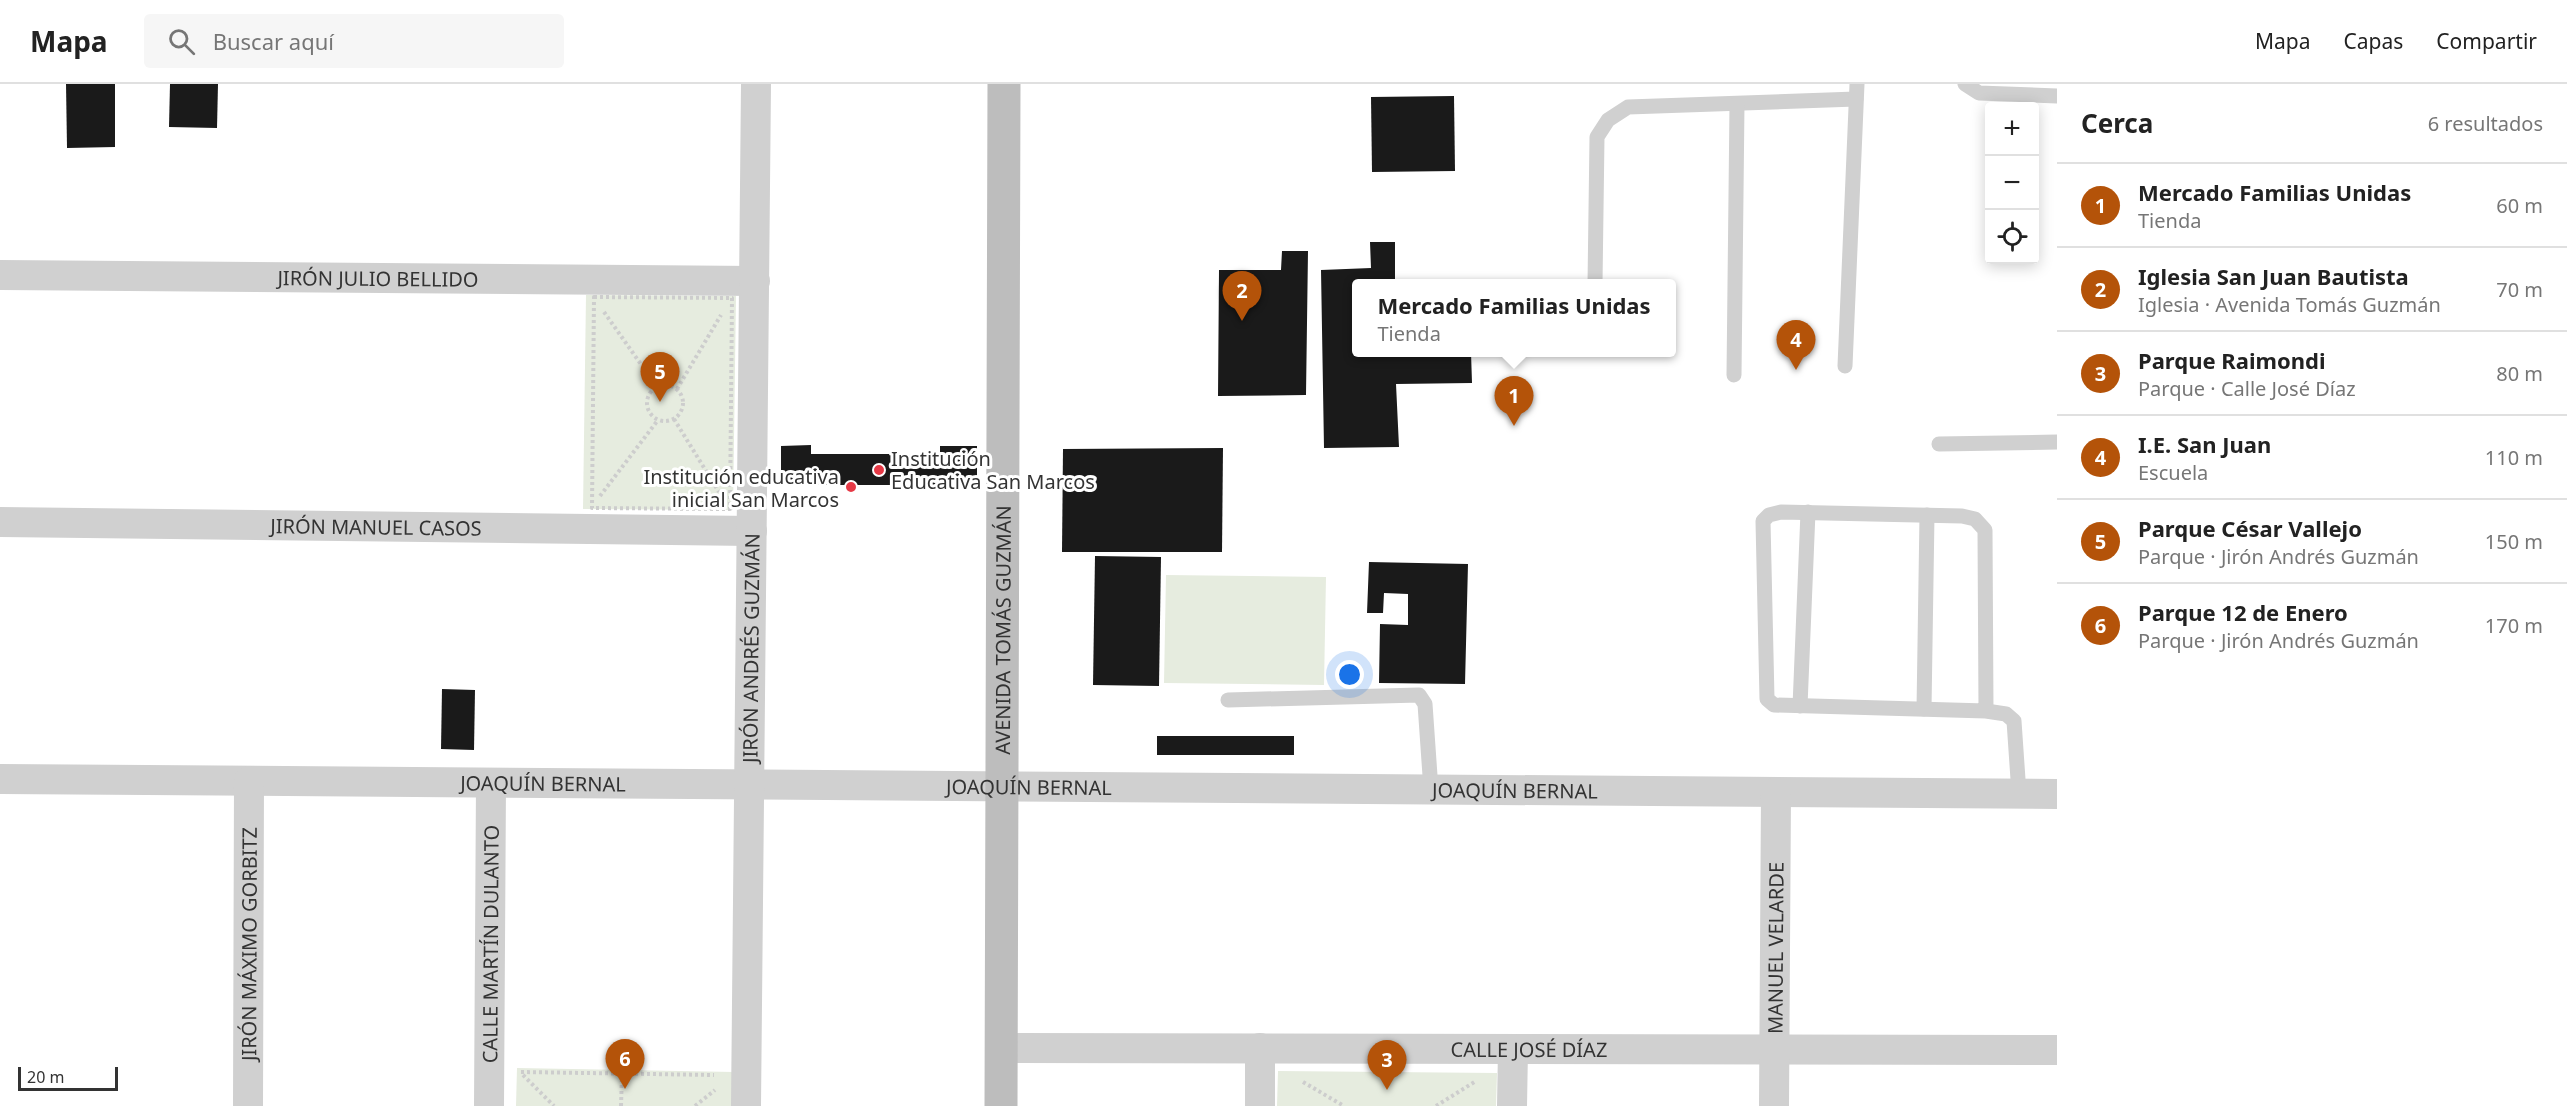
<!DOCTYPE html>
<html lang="es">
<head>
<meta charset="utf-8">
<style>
  body { margin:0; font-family:"Noto Sans",sans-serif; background:#f6f6f6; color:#222 }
  .controls { position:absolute; right:18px; top:18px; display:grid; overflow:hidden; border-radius:6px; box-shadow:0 3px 15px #0003 }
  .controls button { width:54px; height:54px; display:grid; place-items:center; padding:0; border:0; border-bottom:2px solid #e0e0e0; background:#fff; color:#222; font:30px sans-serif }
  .scale { position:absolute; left:18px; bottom:15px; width:100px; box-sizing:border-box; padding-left:6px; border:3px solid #333; border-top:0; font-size:16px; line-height:21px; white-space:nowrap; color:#333; -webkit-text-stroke:4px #fff; paint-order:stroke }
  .you { position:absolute; left:1350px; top:591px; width:21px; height:21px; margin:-15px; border:4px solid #fff; border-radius:50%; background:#1a73e8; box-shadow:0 0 0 9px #1a73e833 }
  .badge { display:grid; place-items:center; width:39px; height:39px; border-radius:50%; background:#b45309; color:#fff; font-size:20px; font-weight:700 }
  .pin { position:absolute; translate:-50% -50px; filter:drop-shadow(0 2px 3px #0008) }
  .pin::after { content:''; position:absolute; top:32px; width:21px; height:18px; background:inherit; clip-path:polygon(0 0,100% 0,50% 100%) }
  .popup { position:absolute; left:1352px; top:195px; width:324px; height:78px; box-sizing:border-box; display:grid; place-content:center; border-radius:6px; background:#fff; filter:drop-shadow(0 2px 4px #0005); font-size:20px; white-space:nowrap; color:#767676 }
  .popup b { font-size:22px; color:#222 }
  .popup::after { content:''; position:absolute; left:50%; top:100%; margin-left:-12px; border:12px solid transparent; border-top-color:#fff }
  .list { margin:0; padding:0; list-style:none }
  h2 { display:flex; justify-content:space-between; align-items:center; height:78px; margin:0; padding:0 24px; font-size:26px }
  h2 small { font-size:20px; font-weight:400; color:#767676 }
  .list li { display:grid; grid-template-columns:39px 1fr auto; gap:18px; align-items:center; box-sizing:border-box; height:84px; padding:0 24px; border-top:2px solid #e0e0e0 }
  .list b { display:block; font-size:22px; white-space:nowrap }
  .list p { margin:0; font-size:20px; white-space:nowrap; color:#767676 }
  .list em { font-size:20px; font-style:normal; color:#767676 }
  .icon { flex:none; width:33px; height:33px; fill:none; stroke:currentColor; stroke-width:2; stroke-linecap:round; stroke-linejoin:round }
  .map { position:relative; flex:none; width:2057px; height:1022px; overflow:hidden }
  header { display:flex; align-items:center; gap:36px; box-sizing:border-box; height:84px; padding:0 30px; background:#fff; border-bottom:2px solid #e0e0e0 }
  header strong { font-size:28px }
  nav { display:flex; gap:33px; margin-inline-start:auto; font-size:21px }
  .search { width:420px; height:54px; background:#f6f6f6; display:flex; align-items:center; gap:15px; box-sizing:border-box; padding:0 21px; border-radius:6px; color:#767676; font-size:22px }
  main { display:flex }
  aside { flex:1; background:#fff }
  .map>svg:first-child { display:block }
  .green { fill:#e6ecdf }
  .building { fill:#1a1a1a }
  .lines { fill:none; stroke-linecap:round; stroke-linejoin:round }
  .path { stroke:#cdcdcd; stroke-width:4; stroke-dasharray:3 3; stroke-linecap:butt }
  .lane { stroke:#d0d0d0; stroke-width:15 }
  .street { stroke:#d0d0d0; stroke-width:30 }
  .secondary { stroke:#bdbdbd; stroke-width:33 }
  .poi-dot { fill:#e63946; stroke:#fff; stroke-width:2 }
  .labels { text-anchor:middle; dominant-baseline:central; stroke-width:6; stroke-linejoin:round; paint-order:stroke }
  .street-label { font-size:20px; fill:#333; stroke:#fff }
  .poi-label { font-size:20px; fill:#333; stroke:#fff; text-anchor:start }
</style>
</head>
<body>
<header>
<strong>Mapa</strong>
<div class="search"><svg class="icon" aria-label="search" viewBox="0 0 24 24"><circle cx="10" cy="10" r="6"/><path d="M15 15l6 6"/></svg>Buscar aquí</div>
<nav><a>Mapa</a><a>Capas</a><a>Compartir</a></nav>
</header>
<main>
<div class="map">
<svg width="2057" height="1022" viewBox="0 0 2057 1022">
  <rect width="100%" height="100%" fill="#fff"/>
  <g class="green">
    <path d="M586 211 736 212 733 426 583 425Z"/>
    <path d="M1166 491 1326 493 1324 601 1164 599Z"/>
    <path d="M517 984 734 988 733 1022H516Z"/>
    <path d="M1278 987 1497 989 1496 1022H1277Z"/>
  </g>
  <g class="building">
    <path d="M66 0H115V63L67 64Z"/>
    <path d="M170 0H218L217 44 169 43Z"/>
    <path d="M1454 12 1455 87 1372 88 1371 13Z"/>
    <path d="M1370 158H1395V200H1356V268H1471L1472 299 1396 300 1399 363 1324 364 1321 186 1371 184Z"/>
    <path d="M1282 167H1308L1306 311 1218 312 1219 186H1281Z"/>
    <path d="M811 361V370H940V362H977V401H781V362Z"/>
    <path d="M1223 364 1222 468H1062L1063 365Z"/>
    <path d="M1095 472 1161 473 1159 602 1093 601Z"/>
    <path d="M1369 478 1468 480 1465 600 1379 599 1380 540 1408 541V510L1384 509 1383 529H1367Z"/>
    <path d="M442 605 475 606 474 666 441 665Z"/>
    <rect x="1157" y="652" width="137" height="19"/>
  </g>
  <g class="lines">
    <g class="path">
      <path d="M594 213 732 214 730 425 592 424Z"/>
      <path d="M604 228 657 303"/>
      <circle cx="665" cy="319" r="18"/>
      <path d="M677 305 721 231"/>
      <path d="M674 335 719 408"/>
      <path d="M600 412 658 336"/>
      <path d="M521 988 714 991"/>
      <path d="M523 991 554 1022"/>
      <path d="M1303 998 1344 1022"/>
      <path d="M621 1022 622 990"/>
      <path d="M695 1022 715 1006"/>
      <path d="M1436 1022 1476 997"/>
    </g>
    <g class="lane">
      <path d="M1965 0 1979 9 2057 12"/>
      <path d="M1595 200 1597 53 1608 36 1628 23 1856 15"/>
      <path d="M1845 282 1857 0"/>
      <path d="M1734 291 1737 20"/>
      <path d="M1939 360 2057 358"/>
      <path d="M1228 616 1419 611 1425 620 1431 706"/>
      <path d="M1800 622 1808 428"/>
      <path d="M1924 625 1927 431"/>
      <path d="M1986 627 1985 446 1975 435 1962 432 1781 428 1769 431 1763 437 1767 615 1774 621 1986 627 2006 630 2014 637 2019 710"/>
    </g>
    <g class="street">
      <path id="s1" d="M0 191 755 197"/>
      <path id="s2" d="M0 438 752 447"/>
      <path id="s3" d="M0 695 2057 710"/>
      <path id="s4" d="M1001 964 2057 966"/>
      <path id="s5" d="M248 1022 249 697"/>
      <path id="s6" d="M489 1022 491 699"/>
      <path id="s7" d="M746 1022 756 0"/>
      <path d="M1260 1022V964"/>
      <path d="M1512 1022 1513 965"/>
      <path id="s8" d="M1774 1022 1776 708"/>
    </g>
    <path class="secondary" id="s9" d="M1001 1022 1004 0"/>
  </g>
  <g class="poi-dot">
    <circle cx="879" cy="386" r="6"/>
    <circle cx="851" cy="403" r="6"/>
  </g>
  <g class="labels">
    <g class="street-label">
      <text stroke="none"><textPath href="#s1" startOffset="378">JIRÓN JULIO BELLIDO</textPath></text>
      <text stroke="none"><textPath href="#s2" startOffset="376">JIRÓN MANUEL CASOS</textPath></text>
      <text stroke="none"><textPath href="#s9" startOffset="476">AVENIDA TOMÁS GUZMÁN</textPath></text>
      <text stroke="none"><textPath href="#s7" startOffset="458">JIRÓN ANDRÉS GUZMÁN</textPath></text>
      <text stroke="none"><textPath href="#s3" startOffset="543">JOAQUÍN BERNAL</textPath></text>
      <text stroke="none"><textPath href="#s3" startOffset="1029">JOAQUÍN BERNAL</textPath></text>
      <text stroke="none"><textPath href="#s3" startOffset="1515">JOAQUÍN BERNAL</textPath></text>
      <text stroke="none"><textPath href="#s5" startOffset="162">JIRÓN MÁXIMO GORBITZ</textPath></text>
      <text stroke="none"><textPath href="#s6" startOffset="162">CALLE MARTÍN DULANTO</textPath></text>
      <text stroke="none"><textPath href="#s8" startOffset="158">MANUEL VELARDE</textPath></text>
      <text stroke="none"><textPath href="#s4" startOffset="528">CALLE JOSÉ DÍAZ</textPath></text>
    </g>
    <g class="poi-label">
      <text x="891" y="374">Institución<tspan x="891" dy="23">Educativa San Marcos</tspan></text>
      <text x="839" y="392" text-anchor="end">Institución educativa<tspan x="839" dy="23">inicial San Marcos</tspan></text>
    </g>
  </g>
</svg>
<div class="controls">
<button>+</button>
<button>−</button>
<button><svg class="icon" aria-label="locate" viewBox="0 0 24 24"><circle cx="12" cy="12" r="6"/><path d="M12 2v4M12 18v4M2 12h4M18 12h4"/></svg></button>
</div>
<div class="scale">20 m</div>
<div class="you"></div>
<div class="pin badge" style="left:1514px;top:342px">1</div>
<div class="popup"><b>Mercado Familias Unidas</b>Tienda</div>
<div class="pin badge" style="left:1242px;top:237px">2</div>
<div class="pin badge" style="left:1387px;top:1006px">3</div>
<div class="pin badge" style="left:1796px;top:286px">4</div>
<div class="pin badge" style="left:660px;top:318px">5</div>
<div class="pin badge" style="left:625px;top:1005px">6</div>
</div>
<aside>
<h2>Cerca<small>6 resultados</small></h2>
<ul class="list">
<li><span class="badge">1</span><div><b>Mercado Familias Unidas</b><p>Tienda</p></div><em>60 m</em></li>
<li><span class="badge">2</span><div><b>Iglesia San Juan Bautista</b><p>Iglesia · Avenida Tomás Guzmán</p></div><em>70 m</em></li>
<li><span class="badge">3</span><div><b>Parque Raimondi</b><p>Parque · Calle José Díaz</p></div><em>80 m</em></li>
<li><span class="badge">4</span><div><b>I.E. San Juan</b><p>Escuela</p></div><em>110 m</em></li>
<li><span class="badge">5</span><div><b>Parque César Vallejo</b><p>Parque · Jirón Andrés Guzmán</p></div><em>150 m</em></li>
<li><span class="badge">6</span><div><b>Parque 12 de Enero</b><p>Parque · Jirón Andrés Guzmán</p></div><em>170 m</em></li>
</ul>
</aside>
</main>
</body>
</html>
